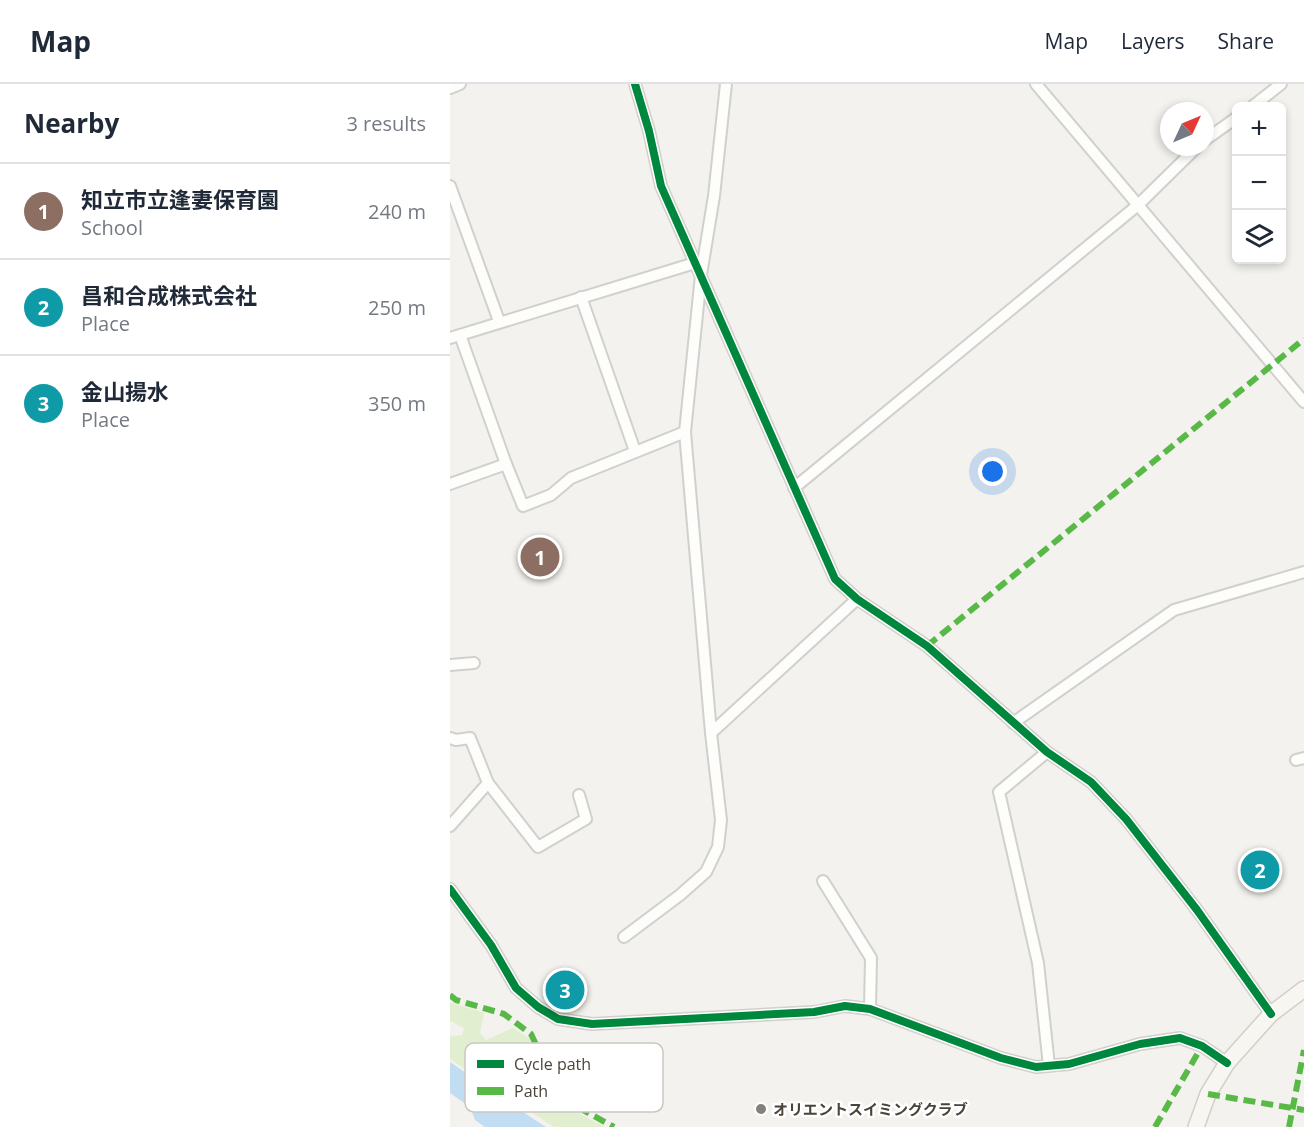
<!DOCTYPE html>
<html lang="en">
<head>
<meta charset="utf-8">
<style>
  body { margin:0; font-family:"Open Sans","Noto Sans JP",sans-serif; background:#f2f2f3; color:#1f2937 }
  .controls { position:absolute; right:18px; top:18px; display:grid; overflow:hidden; border-radius:9px; box-shadow:0 3px 9px #0003 }
  .controls button { width:54px; height:54px; display:grid; place-items:center; padding:0; border:0; border-bottom:2px solid #e0e1e3; background:#fff; color:#1f2937; font:30px sans-serif }
  .compass { position:absolute; left:710px; top:18px; width:54px; height:54px; border-radius:50%; background:#fff; box-shadow:0 3px 9px #0003; rotate:46deg }
  .you { position:absolute; left:543px; top:388px; width:21px; height:21px; margin:-15px; border:4px solid #fff; border-radius:50%; background:#1a73e8; box-shadow:0 0 0 9px #1a73e833 }
  .badge { display:grid; place-items:center; width:39px; height:39px; border-radius:50%; background:#d93025; color:#fff; font-size:20px; font-weight:700 }
  .pin { position:absolute; translate:-50% -50%; border:3px solid #fff; box-shadow:0 2px 6px #0006 }
  .list { margin:0; padding:0; list-style:none }
  h2 { display:flex; justify-content:space-between; align-items:center; height:78px; margin:0; padding:0 24px; font-size:26px }
  h2 small { font-size:20px; font-weight:400; color:#747a83 }
  .list li { display:grid; grid-template-columns:39px 1fr auto; gap:18px; align-items:center; box-sizing:border-box; height:96px; padding:0 24px; border-top:2px solid #e0e1e3 }
  .list b { display:block; font-size:22px; white-space:nowrap }
  .list p { margin:0; font-size:20px; white-space:nowrap; color:#747a83 }
  .list em { font-size:20px; font-style:normal; color:#747a83 }
  .icon { flex:none; width:33px; height:33px; fill:none; stroke:currentColor; stroke-width:2; stroke-linecap:round; stroke-linejoin:round }
  .map { position:relative; flex:none; width:854px; height:1043px; overflow:hidden }
  header { display:flex; align-items:center; gap:36px; box-sizing:border-box; height:84px; padding:0 30px; background:#fff; border-bottom:2px solid #e0e1e3 }
  header strong { font-size:28px }
  nav { display:flex; gap:33px; margin-inline-start:auto; font-size:21px }
  main { display:flex }
  aside { flex:1; background:#fff }
  .map>svg:first-child { display:block }
  .green { fill:#e1eecf }
  .water { fill:#c0ddf1 }
  .lines { fill:none; stroke-linecap:round; stroke-linejoin:round }
  .street-casing { stroke:#d2d0cb; stroke-width:14 }
  .secondary-casing { stroke:#d3cfc5; stroke-width:18 }
  .street { stroke:#fdfdfc; stroke-width:10 }
  .secondary { stroke:#f7f6f1; stroke-width:15 }
  .quiet { stroke:#58b947; stroke-width:6; stroke-dasharray:12 6; stroke-linecap:butt }
  .cycleway-casing { stroke:#fff; stroke-width:11 }
  .cycleway { stroke:#00873e; stroke-width:8 }
  .poi-dot { fill:#868178; stroke:#fff; stroke-width:2 }
  .labels { text-anchor:middle; dominant-baseline:central; stroke-width:5; stroke-linejoin:round; paint-order:stroke }
  .poi-label { font-size:15px; font-weight:bold; fill:#4b4439; stroke:#fff; text-anchor:start }
  .key { fill:#fff; stroke:#c9c7c4; stroke-width:1.5 }
  .key-label { font-size:16px; fill:#4b4439 }
</style>
</head>
<body>
<header>
<strong>Map</strong>
<nav><a>Map</a><a>Layers</a><a>Share</a></nav>
</header>
<main>
<aside>
<h2>Nearby<small>3 results</small></h2>
<ul class="list">
<li><span class="badge" style="background:#8d6e63">1</span><div><b>知立市立逢妻保育園</b><p>School</p></div><em>240 m</em></li>
<li><span class="badge" style="background:#0f9aa8">2</span><div><b>昌和合成株式会社</b><p>Place</p></div><em>250 m</em></li>
<li><span class="badge" style="background:#0f9aa8">3</span><div><b>金山揚水</b><p>Place</p></div><em>350 m</em></li>
</ul>
</aside>
<div class="map">
<svg width="854" height="1043" viewBox="0 0 854 1043">
  <rect width="100%" height="100%" fill="#f4f2ee"/>
  <path class="green" d="M0 918 34 929 30 949 36 956 63 944 79 954 101 1000 132 1031 155 1043H104L0 975V952L12 951 14 944 0 937Z"/>
  <path class="water" d="M0 978 82 1034 96 1043H35L25 1036 20 1023 0 1009Z"/>
  <g class="lines">
    <defs>
      <g id="street">
        <path d="M185 0 199 47 211 102 385 495 407 515 477 562 597 668 641 698 676 735 747 826 821 930"/>
        <path d="M586 0 854 318"/>
        <path d="M0 4 10 0"/>
        <path d="M803 22 831 0"/>
        <path d="M755 56 786 34"/>
        <path d="M0 102 49 237"/>
        <path d="M131 213 185 367"/>
        <path d="M10 251 56 380 73 422 101 411 121 394 235 348"/>
        <path d="M0 254 245 179"/>
        <path d="M0 400 56 380"/>
        <path d="M344 404 688 121 747 63"/>
        <path d="M0 581 24 579"/>
        <path d="M563 639 724 526 854 488"/>
        <path d="M261 649 407 515"/>
        <path d="M0 654 6 656 20 654 38 699 0 742"/>
        <path d="M597 668 549 708 588 879 599 982"/>
        <path d="M846 676 854 674"/>
        <path d="M38 699 88 763 136 735 129 711"/>
        <path d="M373 797 421 874 420 925"/>
        <path d="M0 805 41 861 66 904 88 923 108 935 142 940 364 928 395 922 420 925 551 974 586 983 619 980 690 960 730 954 752 962 777 979"/>
        <path d="M174 853 230 811 256 788 268 763 271 736 261 649 235 348 251 191 264 112 276 0"/>
      </g>
      <path id="secondary" d="M746 1043 758 1010 777 979 821 930 854 905"/>
    </defs>
    <use href="#street" class="street-casing"/>
    <use href="#secondary" class="secondary-casing"/>
    <use href="#street" class="street"/>
    <use href="#secondary" class="secondary"/>
    <g class="quiet">
      <path d="M477 562 854 255"/>
      <path d="M0 911 6 916 54 930 81 950 103 997 133 1026 164 1043"/>
      <path d="M758 1010 854 1026"/>
      <path d="M705 1043 752 962"/>
      <path d="M839 1043 854 966"/>
    </g>
    <defs>
      <g id="cycleway">
        <path d="M185 0 199 47 211 102 385 495 407 515 477 562 597 668 641 698 676 735 747 826 821 930"/>
        <path d="M0 805 41 861 66 904 88 923 108 935 142 940 364 928 395 922 420 925 551 974 586 983 619 980 690 960 730 954 752 962 777 979"/>
      </g>
    </defs>
    <use href="#cycleway" class="cycleway-casing"/>
    <use href="#cycleway" class="cycleway"/>
  </g>
  <circle class="poi-dot" cx="311" cy="1025" r="6"/>
  <g class="labels">
    <g class="poi-label">
      <text x="323" y="1025">オリエントスイミングクラブ</text>
    </g>
  </g>
  <rect x="15" y="959" width="198" height="69" rx="9" class="key"/>
  <rect x="27" y="976" width="27" height="8" fill="#00873e"/>
  <rect x="27" y="1003" width="27" height="8" fill="#58b947"/>
  <g class="key-label">
    <text x="64" y="986">Cycle path</text>
    <text x="64" y="1013">Path</text>
  </g>
</svg>
<div class="controls">
<button>+</button>
<button>−</button>
<button><svg class="icon" aria-label="layers" viewBox="0 0 24 24"><path d="M12 4l9 5-9 5-9-5zM3 14l9 5 9-5"/></svg></button>
</div>
<svg class="compass" viewBox="-18 -18 36 36"><path d="M0-13l5 13h-10z" fill="#e53935"/><path d="M0 13l5-13h-10z" fill="#747a83"/></svg>
<div class="you"></div>
<div class="pin badge" style="left:90px;top:473px;background:#8d6e63">1</div>
<div class="pin badge" style="left:810px;top:786px;background:#0f9aa8">2</div>
<div class="pin badge" style="left:115px;top:906px;background:#0f9aa8">3</div>
</div>
</main>
</body>
</html>
